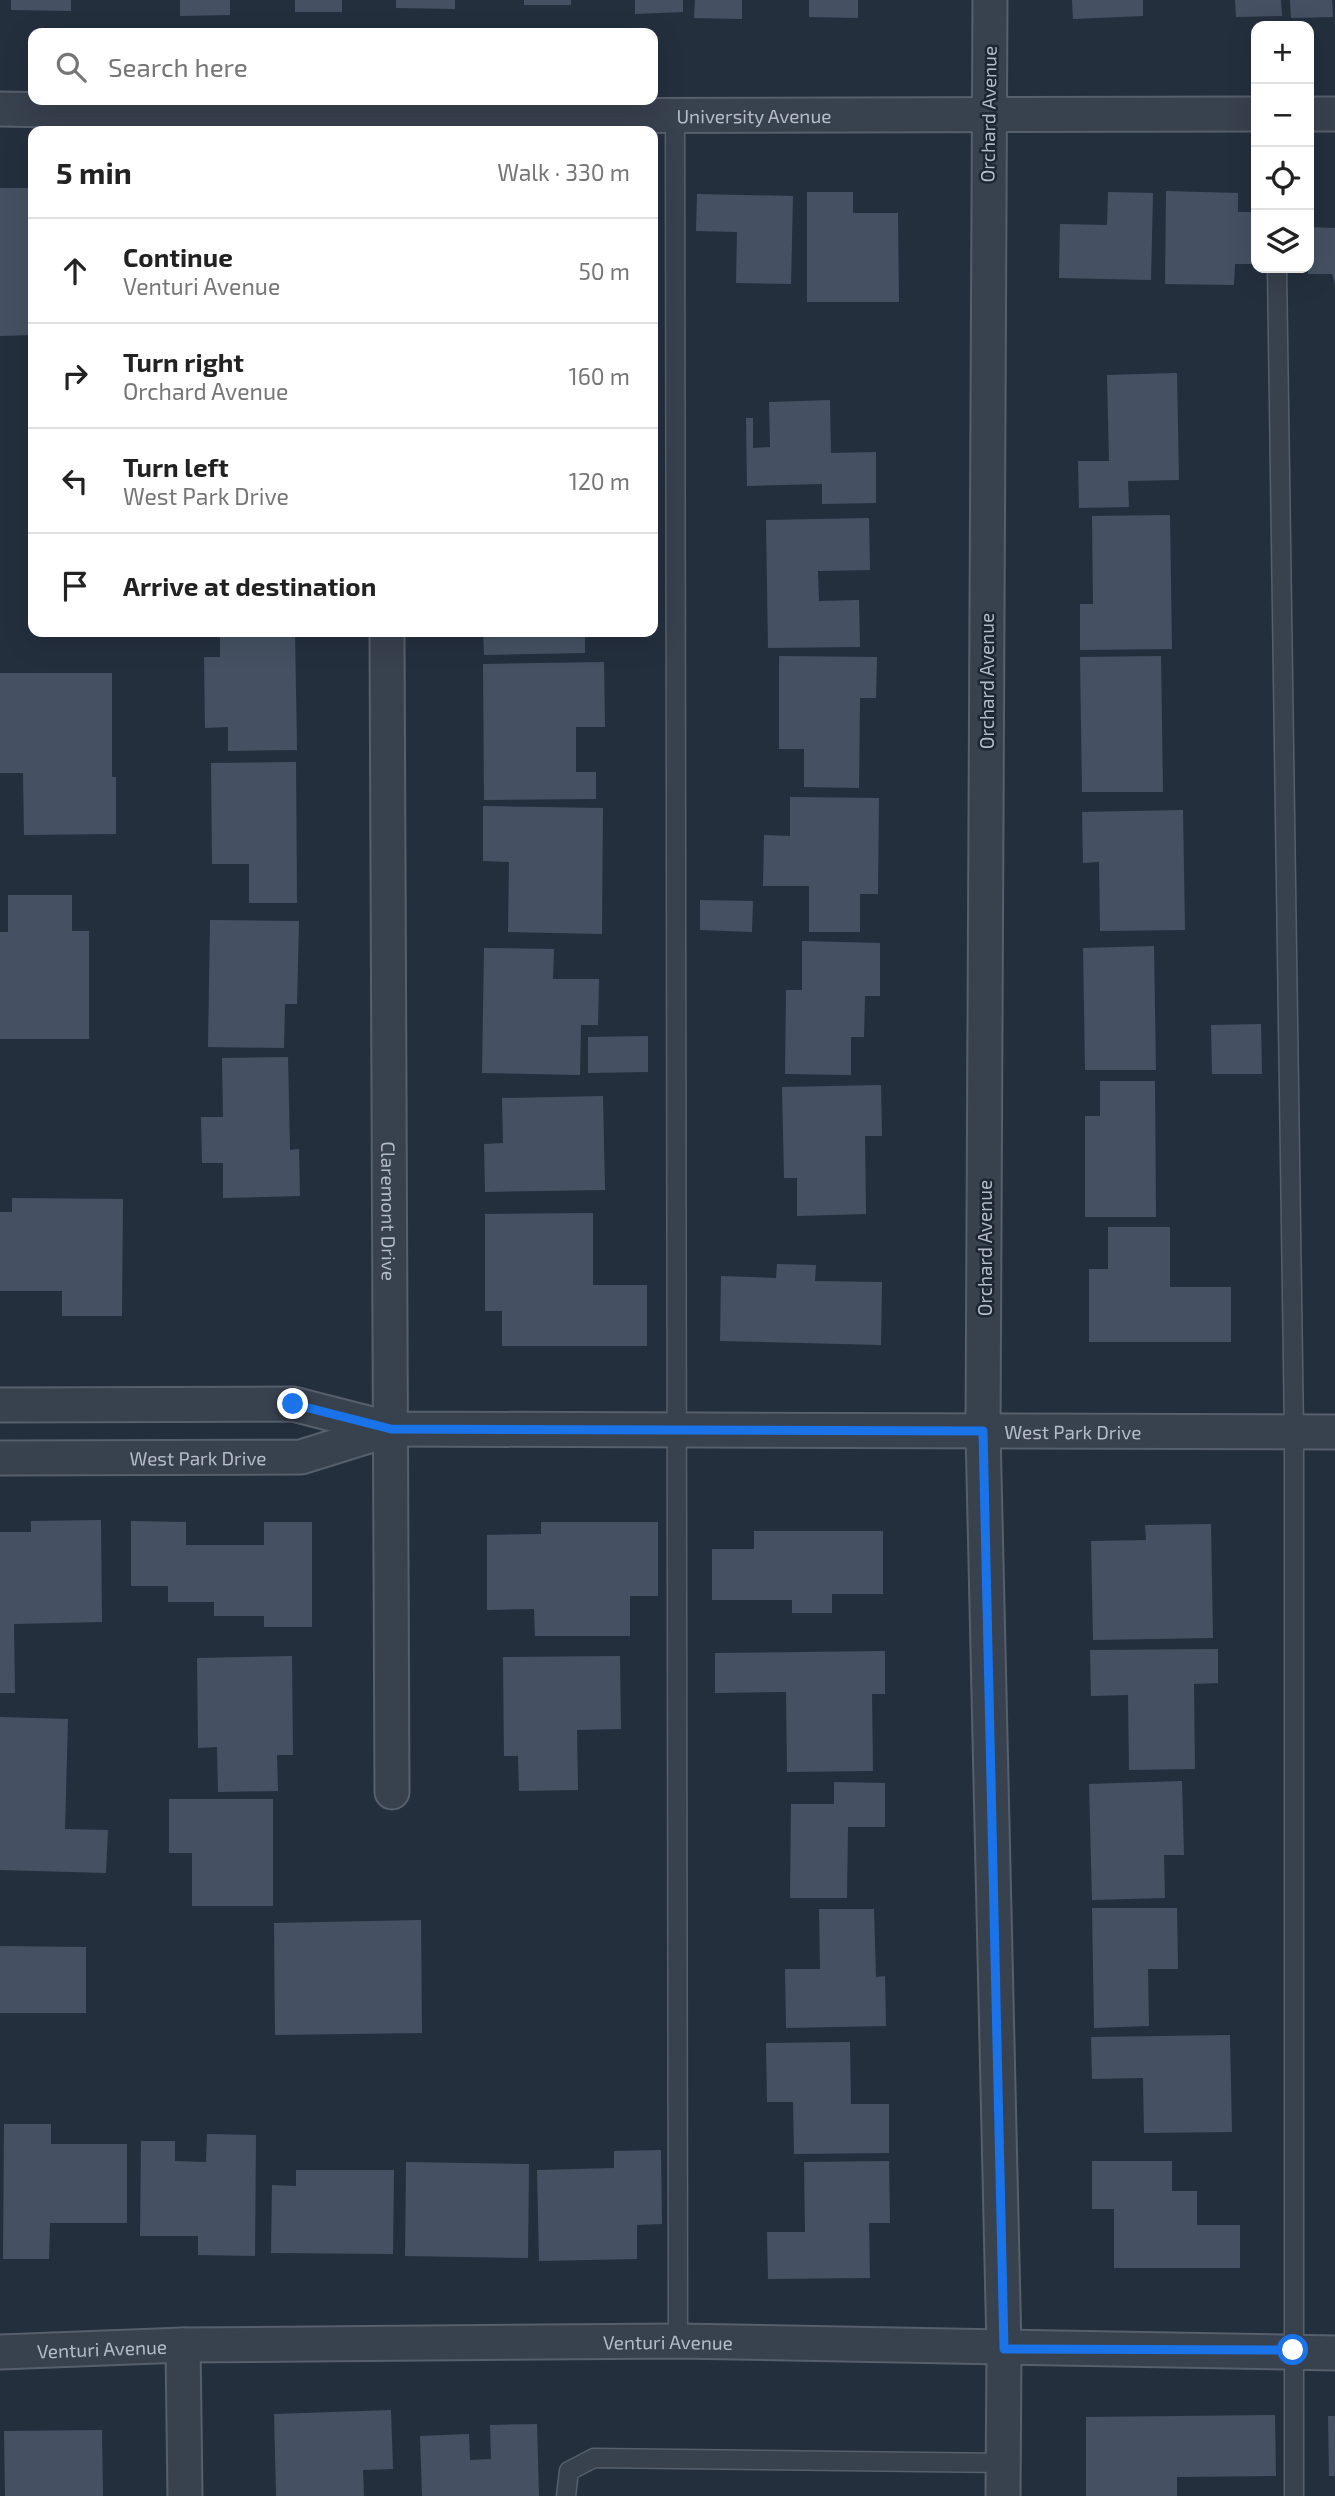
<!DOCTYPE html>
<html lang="en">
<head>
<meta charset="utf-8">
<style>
  body { margin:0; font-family:"Exo 2",sans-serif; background:#f2f2f2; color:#222 }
  .controls { position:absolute; right:21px; top:21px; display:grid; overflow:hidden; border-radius:14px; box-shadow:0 7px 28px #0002 }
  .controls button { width:63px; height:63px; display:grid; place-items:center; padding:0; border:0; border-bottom:2px solid #e0e0e0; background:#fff; color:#222; font:35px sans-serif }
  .stop { position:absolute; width:21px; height:21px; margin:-16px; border:5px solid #1a73e8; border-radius:50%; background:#fff }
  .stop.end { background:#1a73e8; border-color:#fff; box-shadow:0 2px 7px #0008 }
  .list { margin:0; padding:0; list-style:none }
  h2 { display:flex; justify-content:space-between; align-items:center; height:91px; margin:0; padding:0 28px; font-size:30px }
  h2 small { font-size:23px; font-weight:400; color:#767676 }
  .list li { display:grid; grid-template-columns:46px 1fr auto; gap:21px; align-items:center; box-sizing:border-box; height:105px; padding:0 28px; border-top:2px solid #e0e0e0 }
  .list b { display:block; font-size:26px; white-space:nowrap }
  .list p { margin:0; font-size:23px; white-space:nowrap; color:#767676 }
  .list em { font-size:23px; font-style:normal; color:#767676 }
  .icon { flex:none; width:38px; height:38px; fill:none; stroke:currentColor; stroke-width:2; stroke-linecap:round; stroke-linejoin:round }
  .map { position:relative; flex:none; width:1335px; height:2496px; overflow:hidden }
  .search { position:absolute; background:#fff; box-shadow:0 7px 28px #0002; left:28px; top:28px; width:630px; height:77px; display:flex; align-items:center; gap:18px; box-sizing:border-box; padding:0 24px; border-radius:14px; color:#767676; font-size:26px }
  .panel { position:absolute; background:#fff; box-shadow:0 7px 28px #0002; left:28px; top:126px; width:630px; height:511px; border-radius:14px }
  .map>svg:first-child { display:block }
  .building { fill:#455162 }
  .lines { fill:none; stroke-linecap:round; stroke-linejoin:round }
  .service-casing { stroke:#565f6c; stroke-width:21 }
  .minor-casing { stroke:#565f6c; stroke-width:37 }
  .service { stroke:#38414e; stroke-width:18 }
  .minor { stroke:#38414e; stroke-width:33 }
  .route { stroke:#1a73e8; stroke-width:9 }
  .labels { text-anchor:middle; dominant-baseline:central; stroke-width:5; stroke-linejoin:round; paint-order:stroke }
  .street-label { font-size:19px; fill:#b4bcc9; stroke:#1d2633 }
</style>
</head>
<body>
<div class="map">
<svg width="1335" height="2496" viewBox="0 0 1335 2496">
  <rect width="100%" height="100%" fill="#242f3e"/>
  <g class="building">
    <path d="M11 0H71V11L11 10Z"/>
    <path d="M180 0H230V15L180 16Z"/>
    <rect x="295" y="0" width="47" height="12"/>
    <path d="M396 0H455V9L396 8Z"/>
    <rect x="524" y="0" width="47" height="5"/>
    <path d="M635 0H683V12L635 14Z"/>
    <path d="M695 0H742V19L694 18Z"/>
    <path d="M809 0H858V18L809 17Z"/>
    <path d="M1072 0H1143V16L1073 19Z"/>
    <path d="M1235 0H1281L1282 16 1236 17Z"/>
    <path d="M1290 0H1332L1333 17 1291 18Z"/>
    <path d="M0 188H33V335L0 336Z"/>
    <path d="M1166 191 1238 193V212H1256V264H1235L1234 285 1165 284Z"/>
    <path d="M807 192H853V213H898L899 302H807Z"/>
    <path d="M1108 192 1153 193 1151 280 1059 278 1060 224 1107 225Z"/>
    <path d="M697 194 793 196 791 284 736 283 737 232 696 231Z"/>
    <path d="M1309 227 1335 228V284L1332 274H1308Z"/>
    <path d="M1177 373 1179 480 1128 481 1129 507 1079 508 1078 461H1109L1107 375Z"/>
    <path d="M830 400 831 453 876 452V503L822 504V484L747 486 746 418H753V448L770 447 769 402Z"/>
    <path d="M1170 515 1172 649 1080 650V604H1093L1092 516Z"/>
    <path d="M869 518 870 570 818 571 819 601 859 600 860 647 768 648 766 520Z"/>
    <path d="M220 632H295L297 750 228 751V727L205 728 204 657H220Z"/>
    <path d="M483 632H585V653L484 655Z"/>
    <path d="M779 656 877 657 876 698H860L859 788 804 787V749H779Z"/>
    <path d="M1161 656 1163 792H1082L1080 657Z"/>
    <path d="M604 662 605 727H576V772H596V799L484 800 483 664Z"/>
    <path d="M0 673H112V777H116V834L24 835 23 773H0Z"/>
    <path d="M296 762 297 903H249V864H212L211 763Z"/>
    <path d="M790 797 879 798 878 894H860V932H809V886H763L764 835 790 836Z"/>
    <path d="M483 806 603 808 602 934 508 932 509 862 483 861Z"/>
    <path d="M1183 810 1185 930 1100 931 1099 862 1083 863 1082 812Z"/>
    <path d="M8 895H72V931H89V1039H0V932H8Z"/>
    <path d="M700 900 753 901 752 932 700 930Z"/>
    <path d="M210 920 299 921 297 1004H285L284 1048 208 1047Z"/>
    <path d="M802 941 880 943V996H865L864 1037H851V1075L785 1074 786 990H802Z"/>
    <path d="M1154 946 1156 1070H1085L1083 948Z"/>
    <path d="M484 948 554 949 553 979H599L598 1025H581L580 1075 482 1073Z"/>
    <path d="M1261 1024 1262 1074H1212L1211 1025Z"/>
    <path d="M648 1036V1072L588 1073V1037Z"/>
    <path d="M288 1057 290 1150 299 1149 300 1196 223 1198V1163H202L201 1117H223L222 1058Z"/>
    <path d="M1100 1081H1155L1156 1217H1085V1116H1100Z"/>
    <path d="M881 1085 882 1136H865L866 1214 797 1216V1178H784L782 1087Z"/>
    <path d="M603 1096 605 1190 485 1192 484 1144 503 1143 502 1098Z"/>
    <path d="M12 1198 123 1199 122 1316H62V1291H0V1212H12Z"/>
    <path d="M593 1213V1285H647V1346H502V1311H485V1214Z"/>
    <path d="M1108 1227H1170V1287H1231V1342H1089V1269H1108Z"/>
    <path d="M777 1264 816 1265 815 1281 882 1282 881 1345 720 1341 721 1276 776 1278Z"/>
    <path d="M101 1520 102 1622 14 1624 15 1693H0V1532H31V1521Z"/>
    <path d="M131 1521 186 1522V1545H264V1522H312V1627H264V1616H214V1602H168V1586H131Z"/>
    <path d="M541 1522H658V1596H630V1636H535L534 1609 487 1610V1535L541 1534Z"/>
    <path d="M1211 1524 1213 1638 1093 1640 1091 1541 1146 1540 1145 1525Z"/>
    <path d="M754 1531H883V1594H832V1613H792V1600H712V1549H754Z"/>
    <path d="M1218 1649V1683L1194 1684 1195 1769 1129 1770 1128 1695 1091 1696 1090 1650Z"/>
    <path d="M885 1651V1694H872L873 1771 787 1772 786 1692 715 1693V1653Z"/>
    <path d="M292 1656 293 1755H277L278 1791 218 1792 217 1747 198 1748 197 1658Z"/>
    <path d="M620 1656 621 1729 577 1730 578 1790 519 1791 518 1756H504L503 1657Z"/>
    <path d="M0 1717 68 1719 65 1829 108 1830 106 1873 0 1870Z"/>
    <path d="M1182 1781 1184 1855H1164L1165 1898 1092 1900 1089 1784Z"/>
    <path d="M834 1782 885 1783V1827H848L847 1898H790L791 1804H834Z"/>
    <path d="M169 1799H273V1906H192V1853H169Z"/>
    <path d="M1092 1908H1177L1178 1969H1148L1149 2026 1094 2028Z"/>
    <path d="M819 1909H874L876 1977 885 1976 886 2026 786 2028 785 1969H820Z"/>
    <path d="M421 1920 422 2033 275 2035 274 1923Z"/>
    <path d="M0 1946 86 1947V2013H0Z"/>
    <path d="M1230 2035 1232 2132 1144 2133 1143 2078 1092 2079 1091 2037Z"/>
    <path d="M850 2042 851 2104H889V2153L794 2154 793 2102H767L766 2043Z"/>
    <path d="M4 2124H51V2144H127V2223H50L49 2259H3Z"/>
    <path d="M207 2134 256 2135 255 2256 198 2255V2236H140L141 2141H175V2161L206 2162Z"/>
    <path d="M661 2150 662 2224 637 2225V2259L539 2261 537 2170 614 2168V2151Z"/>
    <path d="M889 2161 890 2223H869L870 2278 768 2279 767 2232H805L804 2162Z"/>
    <path d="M1092 2161H1172V2191H1197V2225H1240V2268H1114V2209H1092Z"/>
    <path d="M406 2162 529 2164 528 2258 405 2256Z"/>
    <path d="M296 2170H394L393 2254 271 2253 272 2185 296 2186Z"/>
    <path d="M391 2410 393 2469 363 2470 364 2496H276L274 2414Z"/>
    <path d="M1275 2415 1276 2476 1177 2477V2496H1086V2417Z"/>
    <path d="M1328 2416H1335V2476H1329Z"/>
    <path d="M537 2424 539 2496H422L420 2436 469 2434 470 2460 491 2459 490 2425Z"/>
    <path d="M102 2430 103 2496H5L4 2431Z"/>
  </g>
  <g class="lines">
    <defs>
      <g id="service">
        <path d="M675 116 678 2341"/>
        <path d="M1277 268 1294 1432V2496"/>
        <path d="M566 2496 569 2471 594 2458 1004 2463"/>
      </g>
      <g id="minor">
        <path d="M990 0 983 1431 1004 2349 1003 2496"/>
        <path id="s1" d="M0 109 384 116 1256 114"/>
        <path d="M1309 114H1335"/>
        <path id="s2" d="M387 632 392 1792"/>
        <path id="s3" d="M0 1405 293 1404 391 1429 1335 1432"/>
        <path id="s4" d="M0 1458 301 1457 391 1429"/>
        <path d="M183 2345 185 2496"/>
        <path id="s5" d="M0 2352 183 2345 678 2341 1335 2353"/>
      </g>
    </defs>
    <use href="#service" class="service-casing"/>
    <use href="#minor" class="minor-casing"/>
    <use href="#service" class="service"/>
    <use href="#minor" class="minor"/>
  </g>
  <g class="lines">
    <path class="route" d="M293 1404 391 1429 983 1431 1004 2349 1293 2350"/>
  </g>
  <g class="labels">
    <g class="street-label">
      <text transform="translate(988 114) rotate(-89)">Orchard Avenue</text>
      <text stroke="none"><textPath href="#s1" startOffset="754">University Avenue</textPath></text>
      <text transform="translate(986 681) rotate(-90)">Orchard Avenue</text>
      <text stroke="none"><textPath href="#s2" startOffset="579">Claremont Drive</textPath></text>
      <text transform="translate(984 1248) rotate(-90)">Orchard Avenue</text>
      <text stroke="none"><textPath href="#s3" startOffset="1076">West Park Drive</textPath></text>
      <text stroke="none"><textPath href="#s4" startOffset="198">West Park Drive</textPath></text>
      <text stroke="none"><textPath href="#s5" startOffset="668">Venturi Avenue</textPath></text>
      <text stroke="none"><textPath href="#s5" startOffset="102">Venturi Avenue</textPath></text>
    </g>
  </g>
</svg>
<div class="controls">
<button>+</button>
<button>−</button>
<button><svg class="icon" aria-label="locate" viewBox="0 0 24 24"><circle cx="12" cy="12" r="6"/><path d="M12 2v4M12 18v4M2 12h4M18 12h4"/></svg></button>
<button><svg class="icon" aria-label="layers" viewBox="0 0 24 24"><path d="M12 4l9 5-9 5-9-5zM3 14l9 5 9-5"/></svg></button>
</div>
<div class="stop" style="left:1293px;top:2350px"></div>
<div class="stop end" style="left:293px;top:1404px"></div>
<div class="search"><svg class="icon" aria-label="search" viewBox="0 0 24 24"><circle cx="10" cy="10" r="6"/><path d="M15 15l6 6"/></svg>Search here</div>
<section class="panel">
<h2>5 min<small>Walk · 330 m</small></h2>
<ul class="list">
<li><svg class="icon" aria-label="ahead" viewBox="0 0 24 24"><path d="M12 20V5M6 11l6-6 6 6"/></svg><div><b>Continue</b><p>Venturi Avenue</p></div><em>50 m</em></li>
<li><svg class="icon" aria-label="right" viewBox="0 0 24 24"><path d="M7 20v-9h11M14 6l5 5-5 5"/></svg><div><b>Turn right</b><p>Orchard Avenue</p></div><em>160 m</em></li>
<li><svg class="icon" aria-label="left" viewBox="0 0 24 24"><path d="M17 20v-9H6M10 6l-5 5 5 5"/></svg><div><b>Turn left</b><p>West Park Drive</p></div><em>120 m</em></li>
<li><svg class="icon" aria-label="arrive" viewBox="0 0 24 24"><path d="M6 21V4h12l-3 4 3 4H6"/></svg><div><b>Arrive at destination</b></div></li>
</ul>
</section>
</div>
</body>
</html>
